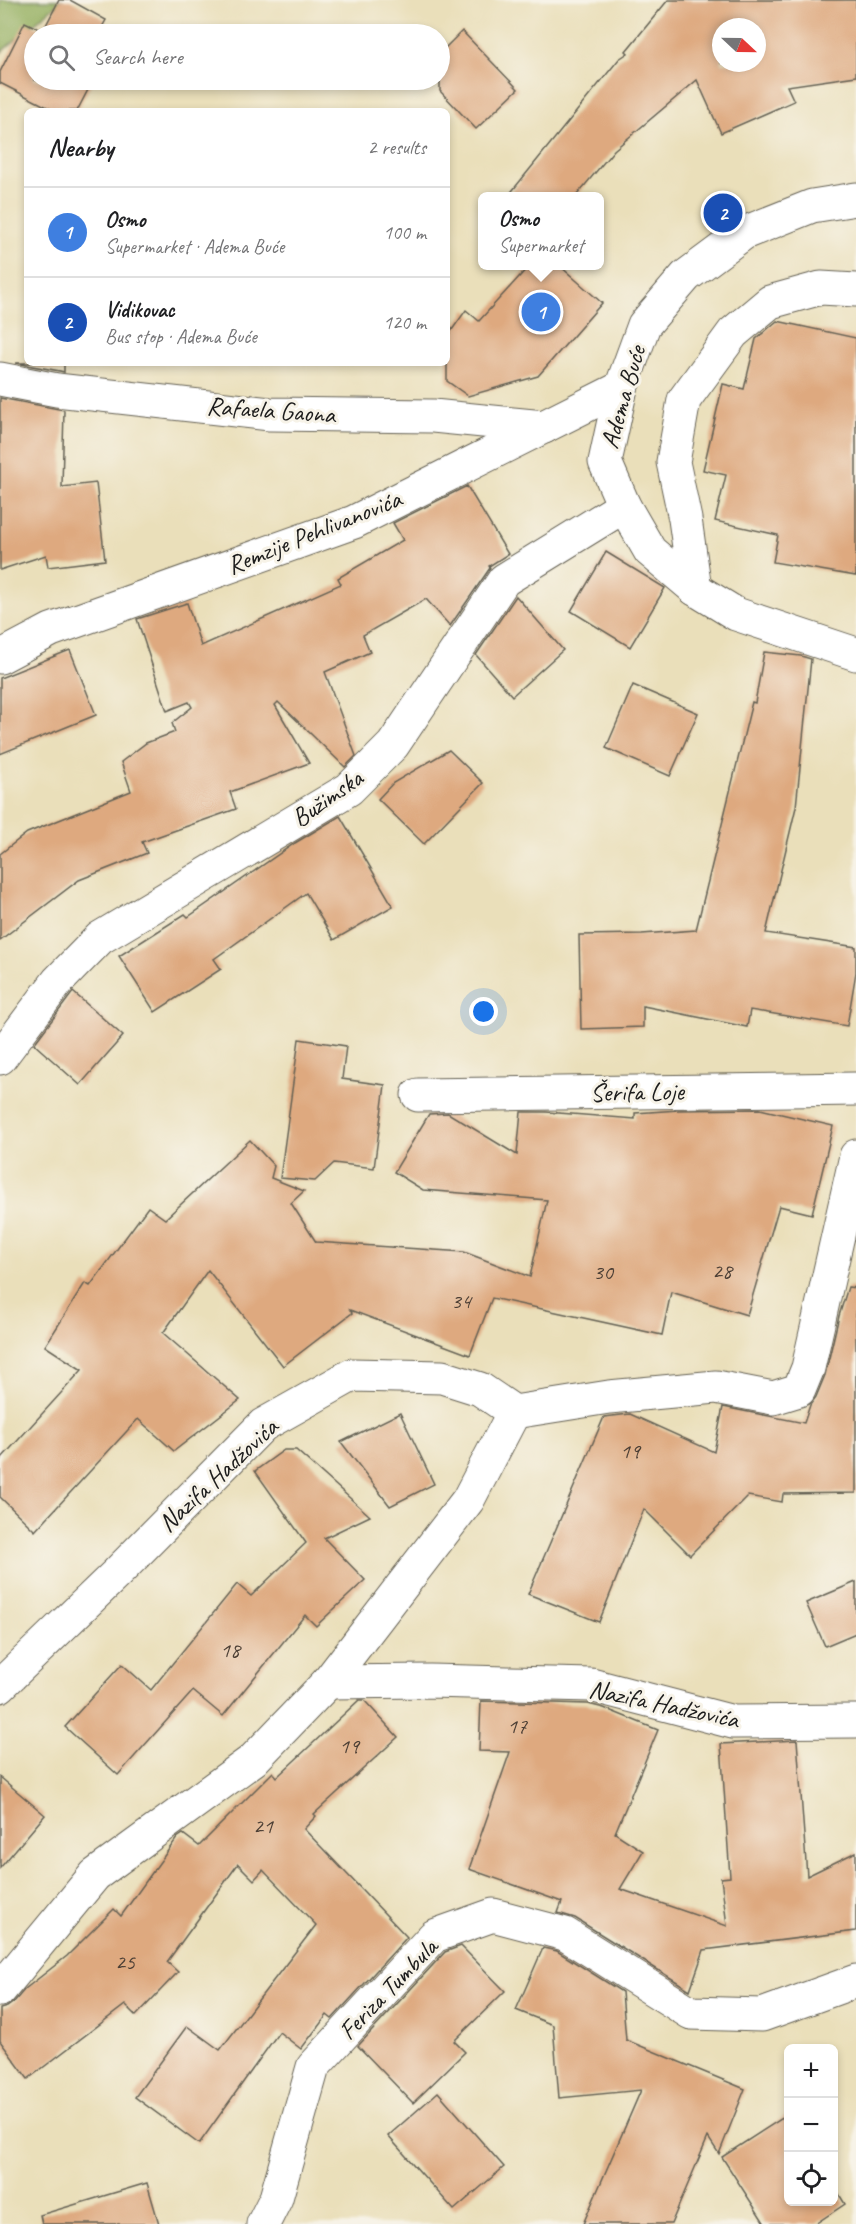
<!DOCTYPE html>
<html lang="en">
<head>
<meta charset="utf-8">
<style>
  body { margin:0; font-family:Caveat,sans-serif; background:#f2f2f2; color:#202124 }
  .controls { position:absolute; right:18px; bottom:18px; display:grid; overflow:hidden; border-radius:9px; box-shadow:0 3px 9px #0003 }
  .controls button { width:54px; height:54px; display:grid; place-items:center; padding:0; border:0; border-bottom:2px solid #e0e0e0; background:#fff; color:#202124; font:30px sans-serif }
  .compass { position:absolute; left:712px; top:18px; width:54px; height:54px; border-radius:50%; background:#fff; box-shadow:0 3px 9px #0003; rotate:112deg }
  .you { position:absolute; left:484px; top:1012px; width:21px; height:21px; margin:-15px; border:4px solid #fff; border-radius:50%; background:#1a73e8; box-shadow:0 0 0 9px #1a73e833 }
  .badge { display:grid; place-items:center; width:39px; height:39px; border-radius:50%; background:#0f766e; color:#fff; font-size:20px; font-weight:700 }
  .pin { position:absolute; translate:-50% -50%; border:3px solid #fff; box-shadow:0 2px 6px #0006 }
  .popup { position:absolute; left:478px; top:192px; width:126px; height:78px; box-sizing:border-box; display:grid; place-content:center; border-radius:9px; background:#fff; filter:drop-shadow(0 2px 4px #0005); font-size:20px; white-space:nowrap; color:#757577 }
  .popup b { font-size:22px; color:#202124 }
  .popup::after { content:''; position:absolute; left:50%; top:100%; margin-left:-12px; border:12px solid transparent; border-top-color:#fff }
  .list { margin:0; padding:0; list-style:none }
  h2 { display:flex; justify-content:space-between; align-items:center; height:78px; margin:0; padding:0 24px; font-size:26px }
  h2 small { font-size:20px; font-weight:400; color:#757577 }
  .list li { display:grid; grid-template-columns:39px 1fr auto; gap:18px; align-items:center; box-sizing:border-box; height:90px; padding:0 24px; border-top:2px solid #e0e0e0 }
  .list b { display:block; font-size:22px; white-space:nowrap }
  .list p { margin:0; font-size:20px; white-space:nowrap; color:#757577 }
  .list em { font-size:20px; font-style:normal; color:#757577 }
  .icon { flex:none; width:33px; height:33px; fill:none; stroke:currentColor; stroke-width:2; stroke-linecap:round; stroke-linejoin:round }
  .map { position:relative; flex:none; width:856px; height:2224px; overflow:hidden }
  .search { position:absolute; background:#fff; box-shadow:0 3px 9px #0003; left:24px; top:24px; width:426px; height:66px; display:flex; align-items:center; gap:15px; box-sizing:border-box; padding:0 21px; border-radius:33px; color:#757577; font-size:22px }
  .panel { position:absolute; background:#fff; box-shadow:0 3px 9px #0003; left:24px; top:108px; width:426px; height:258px; border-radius:9px }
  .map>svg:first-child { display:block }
  .forest { fill:#97b163; stroke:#5a6640; stroke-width:1.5 }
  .building { fill:#dea97f; fill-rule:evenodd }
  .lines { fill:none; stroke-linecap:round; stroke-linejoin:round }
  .minor-casing { stroke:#646053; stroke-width:35 }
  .minor { stroke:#fff; stroke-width:33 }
  .labels { text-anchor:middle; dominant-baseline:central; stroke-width:6; stroke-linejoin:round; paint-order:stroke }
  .number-label { font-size:22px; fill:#4c3f35 }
  .street-label { font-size:26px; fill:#1c1c1c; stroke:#f7f3e8 }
</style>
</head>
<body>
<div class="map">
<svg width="856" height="2224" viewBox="0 0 856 2224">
  <rect width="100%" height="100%" fill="#f7f3e8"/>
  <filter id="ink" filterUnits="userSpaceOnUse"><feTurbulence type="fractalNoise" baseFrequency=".0167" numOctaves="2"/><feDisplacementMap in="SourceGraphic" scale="12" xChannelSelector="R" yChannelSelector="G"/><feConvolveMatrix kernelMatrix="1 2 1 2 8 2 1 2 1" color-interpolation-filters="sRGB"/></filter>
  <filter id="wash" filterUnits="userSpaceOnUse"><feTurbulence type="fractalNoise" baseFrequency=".008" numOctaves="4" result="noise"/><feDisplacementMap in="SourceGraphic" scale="24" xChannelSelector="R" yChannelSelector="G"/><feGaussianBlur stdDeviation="1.35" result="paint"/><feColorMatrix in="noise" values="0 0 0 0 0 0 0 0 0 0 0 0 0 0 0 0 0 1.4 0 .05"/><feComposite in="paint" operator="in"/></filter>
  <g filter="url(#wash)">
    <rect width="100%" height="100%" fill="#eadfba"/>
    <path class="forest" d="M0 0H62L0 53Z"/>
    <g id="blocks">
      <g class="building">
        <path d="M59 0H70L106 20 98 34H34V80H93L77 111H55L0 83V72L25 22 43 31Z"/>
        <path d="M668 0H856V76L787 86 794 101 721 133 697 80 614 150 576 196H508L619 59 628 53 626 51ZM721 27H757V63H721Z"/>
        <path d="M462 31 518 89 476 129 440 91V53Z"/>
        <path d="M529 266H560L602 303 538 376 468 396 447 381V337L466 310 479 321Z"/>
        <path d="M777 321 856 338V576L773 562 778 535 715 521 726 475 703 470 723 384 744 389 756 339Z"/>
        <path d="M16 363H64V372L60 371Z"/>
        <path d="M0 398 64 410 62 487 96 483 105 560 48 567 46 555 0 570Z"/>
        <path d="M467 486 508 554 489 566 490 568 450 626 426 599 363 635 370 652 325 672 356 756 345 767 278 702 275 705 309 763 230 792 236 809 142 842 147 853 79 880 0 940V854L27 833 131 791 121 762 146 743 175 732 172 723 192 707 189 702 167 711 137 619 187 603 201 646 341 584 338 578 403 540 393 523Z"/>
        <path d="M606 552 665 588 630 647 571 611Z"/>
        <path d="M516 596 563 650 512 696 476 655Z"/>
        <path d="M70 650 96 715 0 754V678Z"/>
        <path d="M764 652 801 656 811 659 796 807 766 933 856 947V972L847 1026 750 1010 747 1027 643 1006V1027L581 1029 579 935 642 934 696 930 752 702 755 703Z"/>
        <path d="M633 685 698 713 670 776 606 748Z"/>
        <path d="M449 750 483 783 424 844 378 799 393 783Z"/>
        <path d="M340 816 393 906 334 940 306 893 214 959 221 969 155 1012 119 956 185 914 188 917 295 843Z"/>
        <path d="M73 992 123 1036 80 1085 34 1044Z"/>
        <path d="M299 1039 346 1046 342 1079 385 1085 374 1168 334 1163 315 1181 280 1178Z"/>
        <path d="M760 1109 833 1126 812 1214 779 1206 747 1315 671 1292 662 1335 492 1298 470 1355 350 1310 352 1313 283 1366 208 1270 163 1333 240 1400 174 1451 138 1419 35 1531 0 1497V1460L82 1370 45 1346 85 1283 90 1286 148 1207 165 1219 250 1140 274 1166 271 1178 304 1191 291 1203 316 1242 464 1252 530 1277 547 1200 423 1190 394 1172 429 1114 448 1113 517 1155 521 1112H546L635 1119V1113L679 1110Z"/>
        <path d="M848 1287 856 1288V1493L783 1494 782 1502 748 1496 690 1555 644 1509 599 1622 528 1594 604 1417 630 1414 714 1452 723 1407 804 1423 810 1405 816 1397 825 1375 839 1316Z"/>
        <path d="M400 1413 434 1484 390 1506 341 1442Z"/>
        <path d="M284 1450H296L370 1516 324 1538 365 1580 316 1626 305 1615 223 1716 193 1691 118 1775 65 1727 122 1664 151 1690 237 1584 251 1596 306 1543 255 1471Z"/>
        <path d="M856 1582V1633L825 1646 806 1603Z"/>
        <path d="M359 1700H364L398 1737 314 1814 316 1816 304 1829 407 1937 332 2019 327 2015 301 2049 279 2032 199 2144 135 2097 187 2026 220 2050 316 1925 263 1870 254 1880 238 1864 167 1962 178 1972 136 2016 125 2005 28 2079 0 2041V2009L7 2007 14 2002 25 1989 67 1956 114 1909 121 1916 177 1838 183 1834 199 1846 273 1772 277 1777Z"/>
        <path d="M481 1701 588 1704 604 1708 658 1730 615 1833 643 1851 620 1889 727 1926 721 1878 730 1877 721 1744 797 1740 807 1876 856 1852V1931L704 1950 690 1990 575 1918 558 1913 562 1902 469 1869 510 1752 479 1751Z"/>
        <path d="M0 1777 45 1815 0 1868Z"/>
        <path d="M461 1946 505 1991 454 2041 465 2052 413 2103 358 2046 445 1952Z"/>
        <path d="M543 1948 557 1951 622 1992 626 2040 745 2089 719 2154 708 2137 671 2224H583L641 2090 559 2098 553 2025 516 2010Z"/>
        <path d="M438 2092 504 2167 454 2210 388 2136Z"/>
        <path d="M787 2115 789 2202H834V2186L845 2204 815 2224H765L722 2157Z"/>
        <path d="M147 2183 159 2224H42L40 2215Z"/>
      </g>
    </g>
  </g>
  <g filter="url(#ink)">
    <use href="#blocks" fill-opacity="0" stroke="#646053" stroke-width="1.5"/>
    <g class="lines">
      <defs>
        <g id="minor">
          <path d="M856 199 812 206 744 233 686 276 644 325 621 388 605 462 624 506 650 551 695 589 736 614 856 654"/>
          <path d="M0 379 57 390 270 414 433 416 544 427"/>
          <path d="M695 589 685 519 673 462 684 400 733 333 770 302 821 288 856 290"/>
          <path d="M0 657 51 630 354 522 621 388"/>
          <path d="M0 1058 58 981 100 938 349 789 393 745 504 580 624 506"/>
          <path d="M418 1095 856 1089"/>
          <path d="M328 1682 430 1681 591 1685 733 1722 856 1721"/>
          <path d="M0 1686 117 1573 263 1425 352 1375 442 1377 480 1389 514 1412 609 1397 716 1387 773 1398 799 1390 808 1368 856 1156"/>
          <path d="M0 1990 95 1875 253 1760 328 1682 468 1500 514 1412"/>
          <path d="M263 2224 276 2198 313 2067 434 1936 493 1915 565 1934 691 2013 762 2015 856 1981"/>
        </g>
      </defs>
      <use href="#minor" class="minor-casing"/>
      <use href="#minor" class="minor"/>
    </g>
  </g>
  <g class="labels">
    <g class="number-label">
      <text x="722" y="1271">28</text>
      <text x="603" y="1272">30</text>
      <text x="461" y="1301">34</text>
      <text x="630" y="1451">19</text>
      <text x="230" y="1650">18</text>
      <text x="517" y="1726">17</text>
      <text x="349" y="1746">19</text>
      <text x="263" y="1826">21</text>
      <text x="125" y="1962">25</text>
    </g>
    <g class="street-label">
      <text transform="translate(623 397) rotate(-74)">Adema Buće</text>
      <text transform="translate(271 410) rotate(4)">Rafaela Gaona</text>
      <text transform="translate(314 532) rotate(-22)">Remzije Pehlivanovića</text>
      <text transform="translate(327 798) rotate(-35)">Bužimska</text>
      <text transform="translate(637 1092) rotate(-1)">Šerifa Loje</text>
      <text transform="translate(218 1475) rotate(-43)">Nazifa Hadžovića</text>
      <text transform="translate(664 1704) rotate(12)">Nazifa Hadžovića</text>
      <text transform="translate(388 1989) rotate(-46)">Feriza Tumbula</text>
    </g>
  </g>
</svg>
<div class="controls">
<button>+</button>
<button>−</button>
<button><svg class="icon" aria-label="locate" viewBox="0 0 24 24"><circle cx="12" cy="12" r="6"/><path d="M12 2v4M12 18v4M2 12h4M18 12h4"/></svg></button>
</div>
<svg class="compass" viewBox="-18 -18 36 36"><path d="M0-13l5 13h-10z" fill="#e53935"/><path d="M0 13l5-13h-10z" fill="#757577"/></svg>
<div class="you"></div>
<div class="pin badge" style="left:541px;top:312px;background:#3f7fe0">1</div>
<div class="popup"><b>Osmo</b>Supermarket</div>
<div class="pin badge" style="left:723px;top:213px;background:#1a4fb4">2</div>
<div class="search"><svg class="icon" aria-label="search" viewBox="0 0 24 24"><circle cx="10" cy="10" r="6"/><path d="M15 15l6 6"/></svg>Search here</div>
<section class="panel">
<h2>Nearby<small>2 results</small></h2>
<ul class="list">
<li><span class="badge" style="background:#3f7fe0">1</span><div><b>Osmo</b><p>Supermarket · Adema Buće</p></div><em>100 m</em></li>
<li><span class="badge" style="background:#1a4fb4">2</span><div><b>Vidikovac</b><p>Bus stop · Adema Buće</p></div><em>120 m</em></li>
</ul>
</section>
</div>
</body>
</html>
